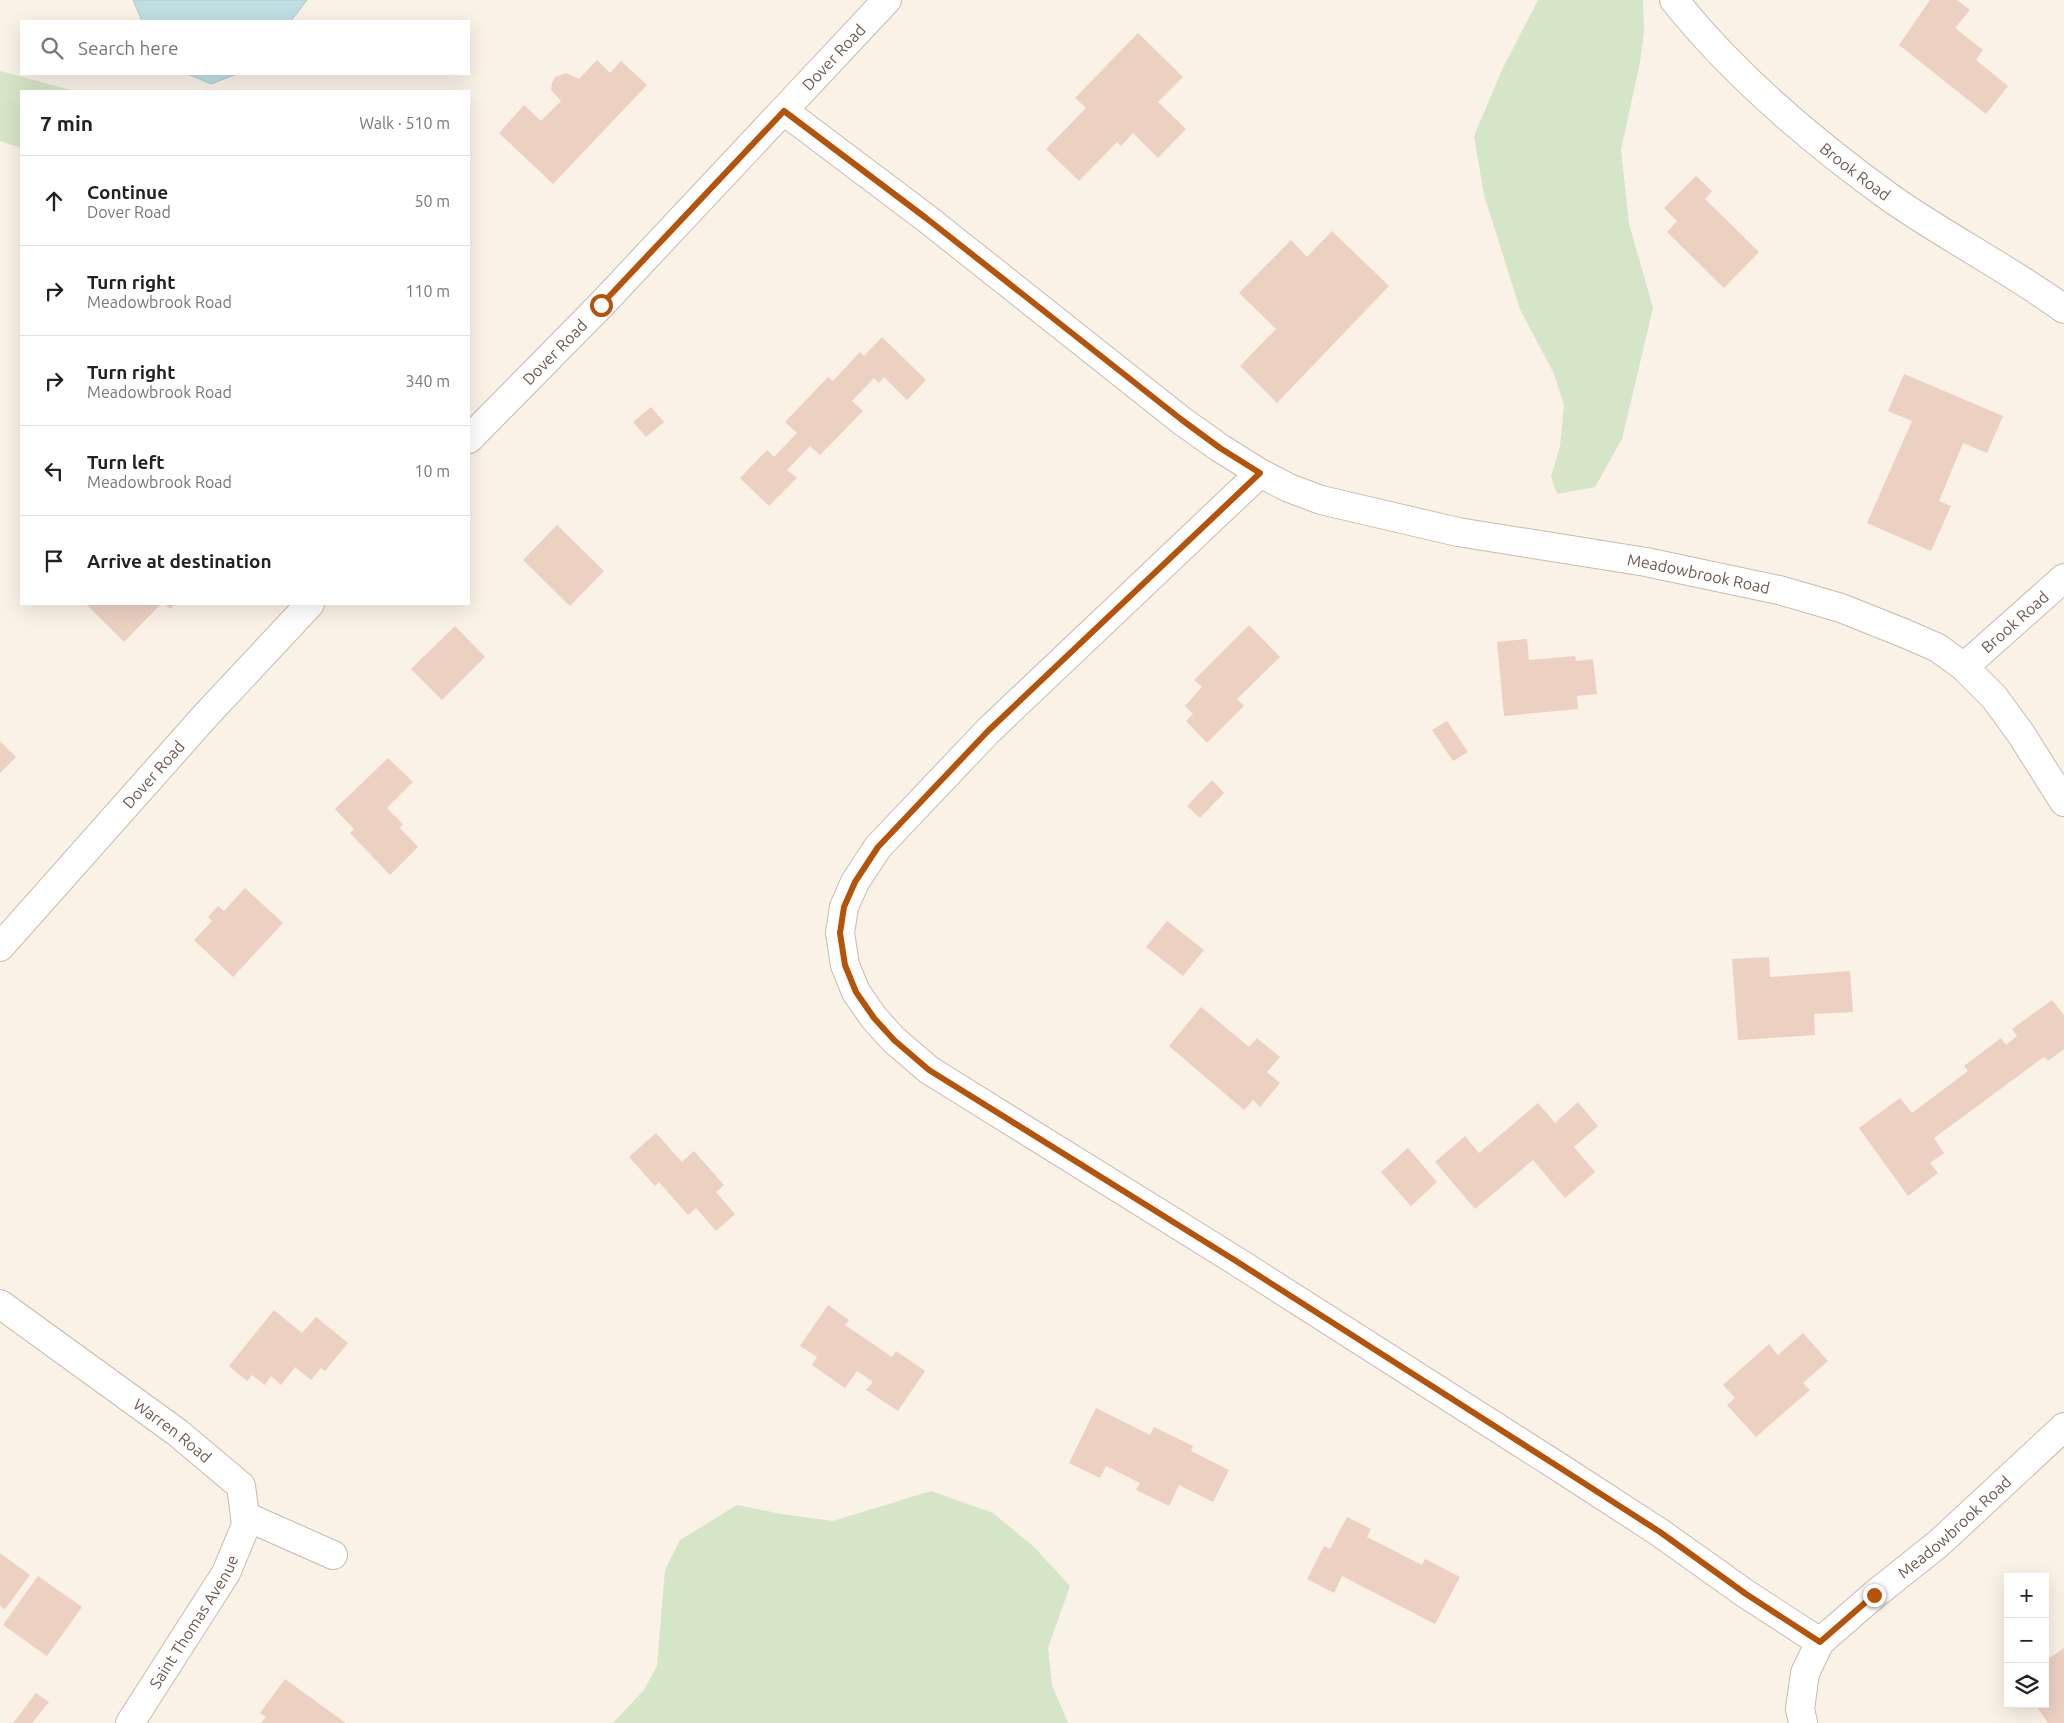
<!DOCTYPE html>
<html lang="en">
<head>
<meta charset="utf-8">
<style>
  body { margin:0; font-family:Ubuntu,sans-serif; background:#f6f6f6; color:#222 }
  .controls { position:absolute; right:15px; bottom:15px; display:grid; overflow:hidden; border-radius:0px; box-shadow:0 5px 20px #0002 }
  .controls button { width:45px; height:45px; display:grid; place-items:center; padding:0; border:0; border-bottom:1px solid #e0e0e0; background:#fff; color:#222; font:25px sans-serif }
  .stop { position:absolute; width:15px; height:15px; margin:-11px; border:4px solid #b45309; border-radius:50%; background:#fff }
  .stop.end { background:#b45309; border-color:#fff; box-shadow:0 1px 5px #0008 }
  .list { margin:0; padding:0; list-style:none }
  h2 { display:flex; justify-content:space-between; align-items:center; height:65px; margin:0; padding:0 20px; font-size:21px }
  h2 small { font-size:16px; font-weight:400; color:#767676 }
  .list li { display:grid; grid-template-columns:32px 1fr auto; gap:15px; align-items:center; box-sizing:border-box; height:90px; padding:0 20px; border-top:1px solid #e0e0e0 }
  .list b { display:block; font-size:19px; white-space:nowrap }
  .list p { margin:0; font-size:16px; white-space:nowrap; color:#767676 }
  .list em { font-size:16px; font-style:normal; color:#767676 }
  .icon { flex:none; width:28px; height:28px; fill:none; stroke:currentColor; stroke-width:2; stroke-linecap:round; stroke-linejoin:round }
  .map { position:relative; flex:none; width:2064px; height:1723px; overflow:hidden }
  .search { position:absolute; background:#fff; box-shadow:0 5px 20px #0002; left:20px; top:20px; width:450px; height:55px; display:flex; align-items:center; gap:12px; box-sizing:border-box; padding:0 18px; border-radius:0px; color:#767676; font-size:19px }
  .panel { position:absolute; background:#fff; box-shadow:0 5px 20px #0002; left:20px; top:90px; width:450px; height:515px; border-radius:0px }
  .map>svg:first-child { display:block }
  .green { fill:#d5e5c7 }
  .water { fill:#bedee1; stroke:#a5cdd1 }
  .building { fill:#ecd0c2 }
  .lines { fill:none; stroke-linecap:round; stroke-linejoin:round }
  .minor-casing { stroke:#cab9ae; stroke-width:30 }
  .minor { stroke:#fff; stroke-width:28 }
  .route { stroke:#b45309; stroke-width:6 }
  .labels { text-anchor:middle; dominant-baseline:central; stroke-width:4.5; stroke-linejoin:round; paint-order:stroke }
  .street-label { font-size:16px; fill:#70584e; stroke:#fdf5ed }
</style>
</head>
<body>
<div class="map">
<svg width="2064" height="1723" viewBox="0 0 2064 1723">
  <rect width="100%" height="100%" fill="#faf1e7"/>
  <g class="green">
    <path d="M1538 0H1643L1644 32 1640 62 1621 150 1629 224 1653 308 1622 439 1595 487 1557 494 1551 477 1560 446 1564 405 1554 374 1520 309 1484 195 1474 136 1502 70Z"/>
    <path d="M0 71 75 91H21V148L0 141Z"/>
    <path d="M931 1491 993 1513 1034 1547 1070 1586 1048 1648 1052 1685 1068 1723H613L644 1690 657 1666 665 1570 680 1540 737 1505 781 1514 833 1521Z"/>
  </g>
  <g class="water">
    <path d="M133 0H307L291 21H142Z"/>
    <path d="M188 74H237L211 84Z"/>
  </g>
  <g class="building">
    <path d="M1930 0H1957L1970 10 1955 28 1983 50 1976 60 2008 86 1986 114 1899 45Z"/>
    <path d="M1138 33 1183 77 1158 102 1186 129 1158 158 1133 133 1121 146 1117 142 1079 181 1046 149 1086 108 1075 98Z"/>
    <path d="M597 60 610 73 621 61 647 85 553 184 499 133 524 105 541 121 561 101 551 90 552 83 555 77 566 73 579 79Z"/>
    <path d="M1696 176 1712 191 1705 199 1759 252 1724 288 1667 232 1677 221 1664 208Z"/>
    <path d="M1332 231 1389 286 1277 403 1240 366 1276 329 1239 293 1291 240 1307 257Z"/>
    <path d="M882 337 926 380 907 400 884 377 879 383 874 378 852 401 863 411 820 455 810 446 787 470 797 478 769 506 740 478 767 450 774 457 797 433 785 422 828 377 833 381 860 352 864 356Z"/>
    <path d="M1904 374 2003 416 1987 453 1963 443 1939 501 1951 506 1931 551 1867 523 1912 421 1888 411Z"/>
    <path d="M651 407 664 422 646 437 633 422Z"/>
    <path d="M557 525 604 571 570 606 523 560Z"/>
    <path d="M86 604H161L124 642Z"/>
    <path d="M165 604H175L170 609Z"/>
    <path d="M1249 625 1280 657 1237 699 1244 706 1207 743 1186 721 1193 714 1185 706 1202 687 1194 680Z"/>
    <path d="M455 626 485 657 442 700 411 669Z"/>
    <path d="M1527 639 1529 660 1575 656 1576 661 1593 659 1597 694 1577 696 1578 709 1504 716 1497 642Z"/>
    <path d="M1447 721 1468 752 1453 761 1432 730Z"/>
    <path d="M0 741 16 757 0 773Z"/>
    <path d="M388 758 413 782 387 808 403 824 400 828 418 847 390 875 350 833 354 829 335 809Z"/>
    <path d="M1212 780 1224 793 1200 818 1187 806Z"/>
    <path d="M245 888 283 923 233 977 194 940 212 921 208 917 218 906 224 911Z"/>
    <path d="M1167 921 1204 950 1183 976 1146 947Z"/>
    <path d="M1769 957 1770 977 1850 971 1853 1012 1814 1014 1815 1035 1738 1040 1732 959Z"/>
    <path d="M2052 1000 2064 1015V1049L2048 1061 2044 1057 1934 1138 1944 1153 1930 1163 1938 1173 1908 1196 1859 1128 1900 1098 1912 1113 1968 1071 1964 1066 2001 1038 2006 1045 2017 1036 2012 1029Z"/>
    <path d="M1201 1007 1249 1047 1257 1038 1280 1057 1267 1072 1280 1083 1260 1107 1253 1100 1244 1110 1169 1046Z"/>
    <path d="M1578 1102 1598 1126 1574 1147 1595 1172 1565 1198 1533 1160 1475 1209 1435 1162 1465 1136 1479 1153 1538 1103 1555 1123Z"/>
    <path d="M656 1133 682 1162 694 1151 724 1185 716 1192 735 1214 716 1231 696 1208 688 1215 659 1182 655 1186 629 1157Z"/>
    <path d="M1408 1148 1437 1182 1411 1206 1381 1172Z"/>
    <path d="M828 1305 849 1320 845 1325 892 1357 896 1351 925 1371 898 1411 866 1390 873 1382 857 1371 845 1388 812 1365 817 1357 800 1346Z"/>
    <path d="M274 1310 302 1333 316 1317 348 1343 325 1371 321 1368 311 1380 295 1367 281 1385 271 1376 265 1385 252 1375 247 1381 229 1366Z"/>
    <path d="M1803 1333 1828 1361 1803 1383 1810 1390 1756 1437 1727 1405 1735 1398 1723 1385 1769 1344 1778 1355Z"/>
    <path d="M1096 1408 1150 1435 1154 1427 1193 1446 1191 1451 1229 1470 1213 1502 1179 1485 1169 1506 1136 1490 1140 1483 1106 1466 1100 1478 1069 1463Z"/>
    <path d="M1347 1517 1371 1529 1367 1537 1422 1565 1425 1559 1460 1577 1435 1624 1342 1576 1334 1593 1307 1579 1324 1546 1330 1549Z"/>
    <path d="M0 1553 30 1575 5 1609 0 1606Z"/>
    <path d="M38 1576 82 1607 47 1656 3 1625Z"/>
    <path d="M2064 1648V1723H2048L2035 1704H2045V1661Z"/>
    <path d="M285 1679 346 1723H261L266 1717 260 1713Z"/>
    <path d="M36 1693 49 1702 32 1723H13Z"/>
  </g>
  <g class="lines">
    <defs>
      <g id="minor">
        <path id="s1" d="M1674 0C1734 75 1814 143 1892 199 1948 238 2009 269 2064 309"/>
        <path id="s2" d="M784 111 926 218 1182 421 1220 448 1260 473 1289 488 1321 500 1458 532 1646 562 1779 590 1841 608 1906 634 1938 648 1964 667 1994 697 2021 734 2064 802"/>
        <path id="s3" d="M469 439 601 305 887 0"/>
        <path d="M1260 473 988 731 878 847 855 882 844 907 840 933 845 965 856 992 874 1018 894 1040 929 1070 1236 1261 1565 1471 1659 1532 1746 1594 1820 1642"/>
        <path id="s4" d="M1964 667 2064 578"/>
        <path id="s5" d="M0 947 207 714 310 604"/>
        <path id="s6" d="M0 1304 178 1433 241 1486 245 1516 333 1555"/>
        <path id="s7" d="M130 1723 226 1573 246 1525 245 1516"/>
        <path id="s8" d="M1803 1723 1800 1709 1805 1673 1820 1642 1874 1595 1938 1544 2064 1427"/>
      </g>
    </defs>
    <use href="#minor" class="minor-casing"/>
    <use href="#minor" class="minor"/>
  </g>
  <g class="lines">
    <path class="route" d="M601 305 784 111 926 218 1182 420 1220 448 1260 473 988 731 878 847 855 882 844 907 840 933 845 965 856 992 874 1018 894 1040 929 1070 1236 1261 1565 1471 1660 1532 1746 1594 1820 1642 1874 1595"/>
  </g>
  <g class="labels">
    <g class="street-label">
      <text stroke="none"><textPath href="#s3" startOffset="528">Dover Road</textPath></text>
      <text stroke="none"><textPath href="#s1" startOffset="250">Brook Road</textPath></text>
      <text stroke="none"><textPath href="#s3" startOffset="122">Dover Road</textPath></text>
      <text stroke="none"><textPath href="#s2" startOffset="1050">Meadowbrook Road</textPath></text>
      <text stroke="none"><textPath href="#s4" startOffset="68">Brook Road</textPath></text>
      <text stroke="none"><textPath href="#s5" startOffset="231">Dover Road</textPath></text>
      <text stroke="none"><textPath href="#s6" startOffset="214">Warren Road</textPath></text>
      <text stroke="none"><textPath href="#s8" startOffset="262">Meadowbrook Road</textPath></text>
      <text stroke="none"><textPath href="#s7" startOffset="120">Saint Thomas Avenue</textPath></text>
    </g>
  </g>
</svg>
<div class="controls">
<button>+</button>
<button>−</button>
<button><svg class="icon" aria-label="layers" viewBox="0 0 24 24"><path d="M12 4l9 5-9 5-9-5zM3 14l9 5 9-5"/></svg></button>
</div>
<div class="stop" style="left:601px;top:305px"></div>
<div class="stop end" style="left:1874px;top:1595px"></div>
<div class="search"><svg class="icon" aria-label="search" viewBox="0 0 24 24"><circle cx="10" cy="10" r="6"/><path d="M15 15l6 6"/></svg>Search here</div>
<section class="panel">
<h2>7 min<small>Walk · 510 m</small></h2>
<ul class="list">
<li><svg class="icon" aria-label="ahead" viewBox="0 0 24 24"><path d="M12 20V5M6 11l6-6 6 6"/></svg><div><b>Continue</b><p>Dover Road</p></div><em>50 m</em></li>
<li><svg class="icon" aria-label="right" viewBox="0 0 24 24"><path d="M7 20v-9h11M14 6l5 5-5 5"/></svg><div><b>Turn right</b><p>Meadowbrook Road</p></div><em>110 m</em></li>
<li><svg class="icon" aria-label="right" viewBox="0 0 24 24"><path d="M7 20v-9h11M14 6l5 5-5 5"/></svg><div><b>Turn right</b><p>Meadowbrook Road</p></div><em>340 m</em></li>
<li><svg class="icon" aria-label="left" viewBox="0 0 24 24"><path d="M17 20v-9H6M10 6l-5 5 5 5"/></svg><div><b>Turn left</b><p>Meadowbrook Road</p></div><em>10 m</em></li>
<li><svg class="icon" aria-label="arrive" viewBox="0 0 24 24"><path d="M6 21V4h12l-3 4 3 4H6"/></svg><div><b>Arrive at destination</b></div></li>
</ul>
</section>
</div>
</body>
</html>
